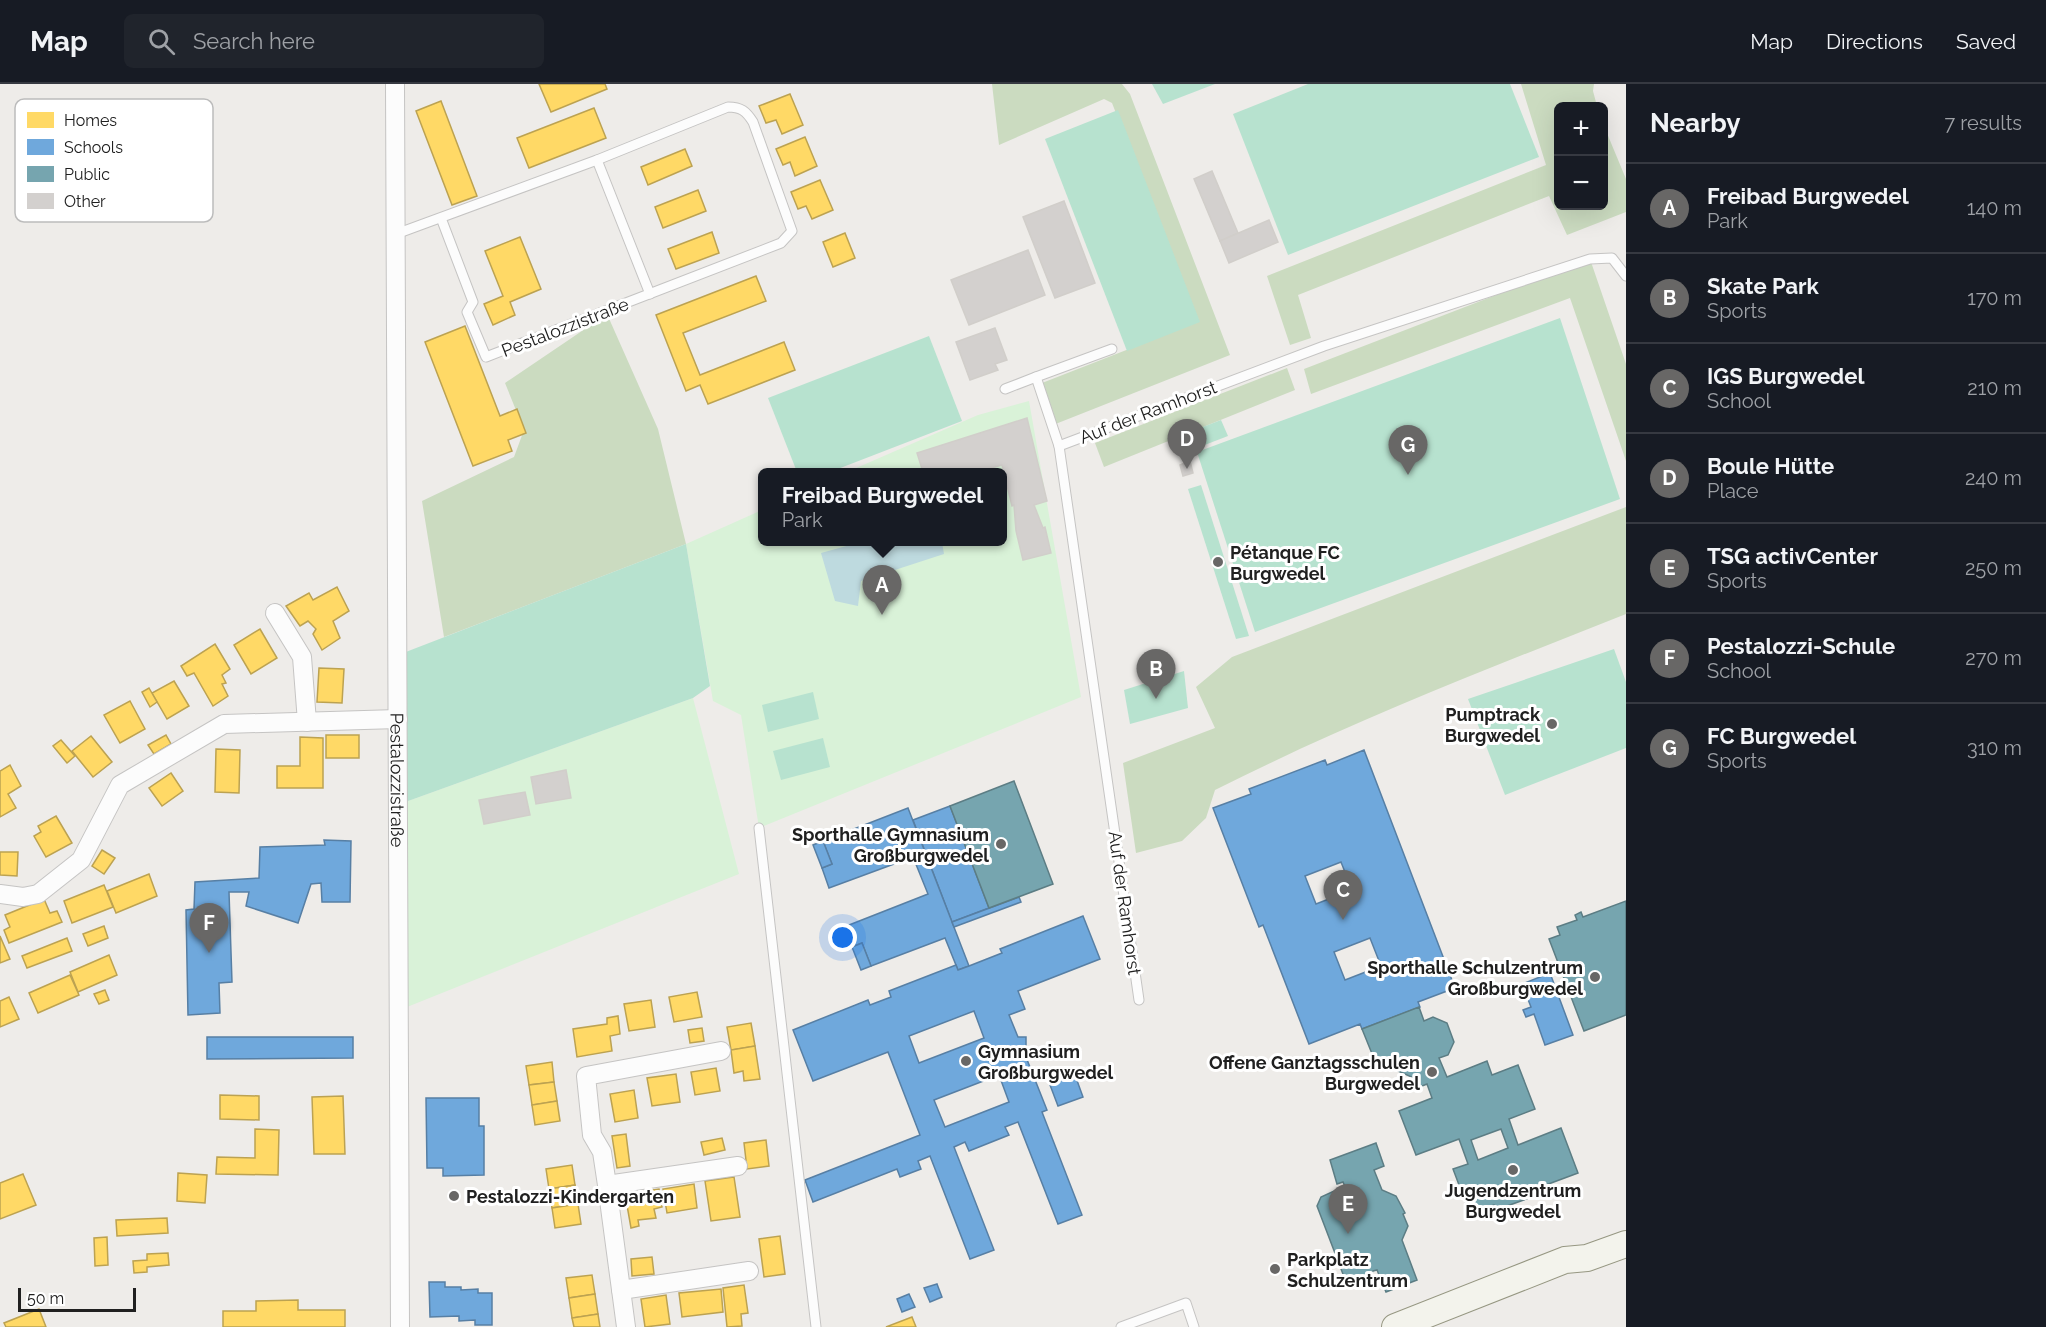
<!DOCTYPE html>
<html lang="en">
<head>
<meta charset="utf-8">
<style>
  body { margin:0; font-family:Raleway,sans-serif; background:#20242c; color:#f1f3f6 }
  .controls { position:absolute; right:18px; top:18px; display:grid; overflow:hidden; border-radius:9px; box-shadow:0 6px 24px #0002 }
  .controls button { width:54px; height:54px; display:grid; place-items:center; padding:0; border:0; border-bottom:2px solid #363941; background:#171b24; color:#f1f3f6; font:30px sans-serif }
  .scale { position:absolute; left:18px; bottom:15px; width:118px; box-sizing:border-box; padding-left:6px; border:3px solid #202020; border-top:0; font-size:16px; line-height:21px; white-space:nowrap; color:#202020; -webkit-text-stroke:4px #fff; paint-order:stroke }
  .you { position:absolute; left:843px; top:854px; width:21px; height:21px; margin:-15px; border:4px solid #fff; border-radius:50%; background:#1a73e8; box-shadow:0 0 0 9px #1a73e833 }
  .badge { display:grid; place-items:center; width:39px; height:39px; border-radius:50%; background:#686766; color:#fff; font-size:20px; font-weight:700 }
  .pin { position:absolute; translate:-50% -50px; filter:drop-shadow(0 2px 3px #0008) }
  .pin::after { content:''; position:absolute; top:32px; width:21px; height:18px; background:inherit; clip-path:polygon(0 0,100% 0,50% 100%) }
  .popup { position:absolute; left:758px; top:384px; width:249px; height:78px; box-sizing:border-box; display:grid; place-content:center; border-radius:9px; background:#171b24; filter:drop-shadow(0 2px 4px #0005); font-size:20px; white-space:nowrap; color:#9ea1a6 }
  .popup b { font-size:22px; color:#f1f3f6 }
  .popup::after { content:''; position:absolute; left:50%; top:100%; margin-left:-12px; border:12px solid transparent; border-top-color:#171b24 }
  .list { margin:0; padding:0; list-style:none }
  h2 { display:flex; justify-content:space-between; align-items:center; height:78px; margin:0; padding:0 24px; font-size:26px }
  h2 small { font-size:20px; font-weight:400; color:#9ea1a6 }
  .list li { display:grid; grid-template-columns:39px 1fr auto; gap:18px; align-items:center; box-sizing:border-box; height:90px; padding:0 24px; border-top:2px solid #363941 }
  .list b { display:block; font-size:22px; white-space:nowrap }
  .list p { margin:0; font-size:20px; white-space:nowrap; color:#9ea1a6 }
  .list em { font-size:20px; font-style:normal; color:#9ea1a6 }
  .icon { flex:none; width:33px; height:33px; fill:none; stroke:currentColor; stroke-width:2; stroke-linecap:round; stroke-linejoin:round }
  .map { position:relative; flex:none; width:1626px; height:1243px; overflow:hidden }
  header { display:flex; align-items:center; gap:36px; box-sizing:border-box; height:84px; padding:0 30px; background:#171b24; border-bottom:2px solid #363941 }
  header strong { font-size:28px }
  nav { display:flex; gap:33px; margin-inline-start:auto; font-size:21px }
  .search { width:420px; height:54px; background:#20242c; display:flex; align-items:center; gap:15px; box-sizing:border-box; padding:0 21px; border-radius:9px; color:#9ea1a6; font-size:22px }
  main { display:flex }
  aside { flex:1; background:#171b24 }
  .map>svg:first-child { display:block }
  .forest { fill:#cbdbc0 }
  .park { fill:#d9f2d8 }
  .pitch { fill:#b7e2cf }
  .water { fill:#bedadf }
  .homes { fill:#ffd966; stroke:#bca251; stroke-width:1.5 }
  .schools { fill:#6fa8dc; stroke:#577fa4; stroke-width:1.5; fill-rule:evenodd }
  .public { fill:#76a5af; stroke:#5c7d84; stroke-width:1.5; fill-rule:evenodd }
  .building { fill:#d3d0ce; stroke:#d1ceca; stroke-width:1.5 }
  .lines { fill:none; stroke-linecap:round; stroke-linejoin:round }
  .service-casing { stroke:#c5c4c3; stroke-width:11 }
  .minor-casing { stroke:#c5c4c3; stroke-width:20 }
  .secondary-casing { stroke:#969782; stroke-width:28 }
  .service { stroke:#fcfcfc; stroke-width:9 }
  .minor { stroke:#fcfcfc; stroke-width:18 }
  .secondary { stroke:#f3f3ec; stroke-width:26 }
  .poi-dot { fill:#686766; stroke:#fff; stroke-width:2 }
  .labels { text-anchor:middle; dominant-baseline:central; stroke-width:6; stroke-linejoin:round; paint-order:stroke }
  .street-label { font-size:18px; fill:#202020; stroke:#fff }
  .poi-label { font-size:18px; font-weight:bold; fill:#202020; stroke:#fff; text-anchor:start }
  .key { fill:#fff; stroke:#bcbcbc; stroke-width:1.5 }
  .key-label { font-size:16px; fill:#202020 }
</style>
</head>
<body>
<header>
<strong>Map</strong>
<div class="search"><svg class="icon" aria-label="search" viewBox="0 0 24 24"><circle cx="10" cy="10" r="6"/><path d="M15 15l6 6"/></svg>Search here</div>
<nav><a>Map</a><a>Directions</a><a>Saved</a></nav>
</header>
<main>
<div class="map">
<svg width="1626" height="1243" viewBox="0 0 1626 1243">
  <rect width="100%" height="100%" fill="#eeece9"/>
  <g class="forest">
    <path d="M992 0H1122L1130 10 1230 271 1053 341 1042 299 1198 238 1112 19 1104 15 999 61Z"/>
    <path d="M1521 0H1594L1593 7 1597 22H1558V122H1604V42L1626 95V128L1567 151 1549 112 1298 211 1311 254 1290 261 1267 192 1546 81Z"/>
    <path d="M1590 175 1626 280V377L1570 214 1311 310 1304 285Z"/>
    <path d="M607 230 658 345 686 460 444 553 422 417 514 373 524 346 505 299Z"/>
    <path d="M1287 284 1295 306 1104 383 1095 359Z"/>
    <path d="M1626 423V530C1487 585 1348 639 1215 706L1206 734 1182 757 1136 769 1123 679 1215 644 1196 603 1232 573Z"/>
  </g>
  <g class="park">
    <path d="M1029 317 1081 613 759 744 741 631 713 617 686 460 762 426V458H1002V388H847L978 331Z"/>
    <path d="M693 614 739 790 397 927V721Z"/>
  </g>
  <g class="pitch">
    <path d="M1152 0H1215L1163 20Z"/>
    <path d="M1308 0H1510L1539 73 1288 171 1233 30Z"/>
    <path d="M1118 26 1200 238 1127 267 1045 55Z"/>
    <path d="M1560 234 1620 415 1255 548 1197 368Z"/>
    <path d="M929 252 962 337 830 388H797L768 314Z"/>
    <path d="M1221 336 1228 352 1189 367 1182 351Z"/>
    <path d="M1201 401 1249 552 1236 555 1188 405Z"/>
    <path d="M686 460 710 602 693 614 397 721 398 571Z"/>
    <path d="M1614 565 1626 598V664L1505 711 1468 615Z"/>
    <path d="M1184 587 1188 624 1130 640 1124 606Z"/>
    <path d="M813 608 819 635 768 648 762 621Z"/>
    <path d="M823 654 830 683 781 696 773 667Z"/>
  </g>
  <path class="water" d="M861 458H942L944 470 861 497 858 522 835 517 821 469Z"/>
  <g class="homes">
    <path d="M539 0H605L607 5 551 28Z"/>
    <path d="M790 10 803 41 782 50 776 36 766 39 759 22Z"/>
    <path d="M441 17 477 112 452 121 416 27Z"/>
    <path d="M594 24 606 54 529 84 517 54Z"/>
    <path d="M805 53 817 82 795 92 790 78 783 81 776 65Z"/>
    <path d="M685 65 692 82 648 101 641 83Z"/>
    <path d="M820 96 833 126 812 135 806 122 798 125 791 108Z"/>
    <path d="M698 106 706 127 663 144 655 123Z"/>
    <path d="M712 148 719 169 676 185 668 165Z"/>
    <path d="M845 149 855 174 833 183 823 158Z"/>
    <path d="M520 153 541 205 510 218 515 231 493 241 484 220 503 212 485 167Z"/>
    <path d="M756 192 766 217 683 249 700 291 784 258 795 286 708 320 700 301 686 307 656 231Z"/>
    <path d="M465 242 500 332 517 325 526 349 508 356 512 367 473 382 425 258Z"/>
    <path d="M337 503 349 527 333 537 340 554 322 566 313 550 316 545 308 537 300 542 286 522 309 509 313 516Z"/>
    <path d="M260 545 277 574 251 590 234 561Z"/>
    <path d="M215 560 230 585 222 591 226 599 222 600 228 612 213 622 194 589 187 592 181 582Z"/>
    <path d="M319 584 344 585 342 619 317 618Z"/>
    <path d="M174 597 189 622 167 635 152 609Z"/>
    <path d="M149 604 157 618 150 623 142 608Z"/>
    <path d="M130 617 145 645 120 659 104 631Z"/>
    <path d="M166 651 171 660 154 670 148 661Z"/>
    <rect x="326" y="651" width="33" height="23"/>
    <path d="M91 652 112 678 93 693 72 667Z"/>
    <path d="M300 653 323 654V704H277V682H300Z"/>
    <path d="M61 656 75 672 67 679 53 662Z"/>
    <path d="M216 665 240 666 239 709 215 708Z"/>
    <path d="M10 681 21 702 8 710 16 724 0 733V687Z"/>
    <path d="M171 689 183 707 162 722 149 704Z"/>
    <path d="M56 732 72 759 46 773 34 752 41 748 38 742Z"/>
    <path d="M102 766 115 774 104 790 92 782Z"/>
    <path d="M0 768H18L17 792 0 791Z"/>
    <path d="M149 790 157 812 116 829 107 807Z"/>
    <path d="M104 801 113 823 72 839 64 817Z"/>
    <path d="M44 815 50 829 57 827 62 838 9 859 4 846 10 843 5 831Z"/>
    <path d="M104 842 108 854 88 862 83 850Z"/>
    <path d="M0 852 10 875 0 879Z"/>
    <path d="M67 854 72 867 27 884 22 872Z"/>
    <path d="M109 871 117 891 78 908 70 888Z"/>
    <path d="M70 891 79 911 38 929 29 909Z"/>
    <path d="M105 906 109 916 99 920 94 910Z"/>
    <path d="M697 908 702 933 674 938 669 913Z"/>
    <path d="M9 913 19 935 0 943V917Z"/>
    <path d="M651 916 655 943 629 947 624 920Z"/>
    <path d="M618 932 620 950 610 952 612 967 577 973 573 945 607 940V934Z"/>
    <path d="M751 939 755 962 731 966 727 943Z"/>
    <path d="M702 944 704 957 690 959 688 946Z"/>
    <path d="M755 962 760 995 744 997 743 987 734 989 731 966Z"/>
    <path d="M552 978 554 998 529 1001 526 982Z"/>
    <path d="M716 984 720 1007 695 1011 691 988Z"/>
    <path d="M676 990 680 1018 652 1022 647 994Z"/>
    <path d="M554 998 557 1017 532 1021 529 1001Z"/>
    <path d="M634 1006 638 1034 615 1038 610 1010Z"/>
    <path d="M220 1011 259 1012V1036L220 1035Z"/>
    <path d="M343 1012 345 1070H314L312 1013Z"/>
    <path d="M557 1017 560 1037 535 1041 532 1021Z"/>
    <path d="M255 1045 279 1046 278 1091 216 1090 217 1073 255 1074Z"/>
    <path d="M626 1050 630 1082 617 1084 612 1052Z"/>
    <path d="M722 1054 725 1066 704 1071 701 1058Z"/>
    <path d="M766 1056 769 1082 747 1085 744 1059Z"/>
    <path d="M572 1081 575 1101 549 1105 546 1085Z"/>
    <path d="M178 1089 207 1091 205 1119 177 1117Z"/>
    <path d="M23 1090 36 1121 0 1135V1099Z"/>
    <path d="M734 1093 740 1133 711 1137 705 1097Z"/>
    <path d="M694 1100 697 1124 667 1129 663 1105Z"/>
    <path d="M575 1101 578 1120 552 1124 549 1105Z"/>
    <path d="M659 1105 662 1123 654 1125 656 1134 638 1136 639 1142 631 1144 625 1110Z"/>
    <path d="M578 1120 581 1140 555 1144 552 1124Z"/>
    <path d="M167 1134 168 1149 117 1152 116 1136Z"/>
    <path d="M780 1152 785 1190 764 1193 759 1155Z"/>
    <path d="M107 1153 108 1181 95 1182 94 1154Z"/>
    <path d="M168 1169 169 1181 147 1183V1188L134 1189 133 1177 147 1176V1170Z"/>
    <path d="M652 1173 654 1190 632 1192 631 1175Z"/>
    <path d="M592 1191 595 1210 569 1214 566 1194Z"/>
    <path d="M744 1201 748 1229 741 1230 742 1242 727 1243 723 1204Z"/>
    <path d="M721 1205 723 1228 682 1233 679 1209Z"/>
    <path d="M595 1210 598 1230 572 1234 569 1214Z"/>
    <path d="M666 1211 670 1240 645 1243 641 1215Z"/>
    <path d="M298 1216V1226H345V1243H223V1227H256V1217Z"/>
    <path d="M39 1225 46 1243H6L4 1239Z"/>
    <path d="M598 1230 600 1243H574L572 1234Z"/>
    <path d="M912 1233 916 1243H886Z"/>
  </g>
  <g class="schools">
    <path d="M1364 666 1455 904 1418 918 1420 923 1362 945 1360 940 1309 960 1263 841 1259 843 1213 724 1251 710 1249 705 1325 676 1327 681ZM1341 778 1352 806 1316 820 1305 792ZM1370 854 1381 882 1345 896 1334 868Z"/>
    <path d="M950 722 989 824 952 838 913 736Z"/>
    <path d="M908 724 969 882 958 886 945 854 871 882 862 859 852 863 844 843 928 810 913 773 829 804 822 784 832 780 823 757Z"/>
    <path d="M324 756 351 757 350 818H322L321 799 311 800 298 839 246 822 249 808H229L232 898 219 899 220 929 188 931 186 826 194 825 195 798 259 794 260 763 325 761Z"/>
    <path d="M823 757 832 780 822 784 813 761Z"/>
    <path d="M1019 813 1021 818 954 843 952 838Z"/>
    <path d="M1083 832 1100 875 1018 907 1025 925 1009 931 1018 953H1026V973L1047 1026 1042 1028 1082 1131 1058 1140 1018 1038 1005 1043 1009 1051 969 1067 965 1058 954 1063 994 1166 970 1175 930 1072 918 1077 921 1085 900 1093 897 1085 813 1118 805 1096 920 1051 888 968 813 997 793 946 868 916 870 921 891 913 889 907 956 881 958 886 969 882 1002 869 1000 865ZM974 927 984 954 919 979 909 952ZM999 991 1009 1018 945 1043 934 1016Z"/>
    <path d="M862 859 871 882 861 886 852 863Z"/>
    <path d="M1550 889 1573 951 1545 961 1534 930 1526 933 1523 926 1531 923 1522 900Z"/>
    <path d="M207 953H353V974L207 975Z"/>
    <path d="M1075 991 1083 1013 1058 1022 1050 1001Z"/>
    <path d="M426 1014H479V1042H484V1091L443 1092V1084H427Z"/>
    <path d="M429 1198H445V1203H461V1206L478 1205V1209H492V1241H475V1236L459 1237V1232L430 1233Z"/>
    <path d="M937 1200 942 1213 930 1218 924 1204Z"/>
    <path d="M909 1210 915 1223 902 1228 897 1215Z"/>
  </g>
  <g class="public">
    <path d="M1014 697 1053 800 989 824 950 722Z"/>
    <path d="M1626 817V931L1584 947 1549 855 1560 851 1557 843 1577 836 1575 831 1581 828 1583 833Z"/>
    <path d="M1419 923 1424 937 1433 933 1447 939 1454 958 1448 971 1439 974 1447 993 1487 977 1492 991 1518 981 1535 1025 1509 1035 1518 1061 1561 1044 1578 1089 1527 1108 1529 1114 1496 1126 1494 1121 1470 1130 1453 1085 1468 1080 1459 1055 1416 1071 1399 1027 1432 1014 1427 1000 1417 1004 1414 994 1389 983 1379 987 1362 945ZM1501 1045 1508 1064 1478 1076 1471 1056Z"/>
    <path d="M1376 1059 1384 1082 1374 1086 1382 1106 1396 1112 1405 1129 1403 1130 1408 1142 1402 1156 1417 1196 1386 1208 1377 1186 1373 1187 1368 1197 1355 1202 1346 1198 1317 1122 1321 1113 1334 1107 1344 1112 1348 1110 1343 1098 1337 1100 1330 1076Z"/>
  </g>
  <g class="building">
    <path d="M1212 87 1238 149 1220 157 1194 95Z"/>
    <path d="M1064 117 1095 199 1055 214 1023 133Z"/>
    <path d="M1269 136 1278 158 1229 179 1220 157Z"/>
    <path d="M1028 166 1045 211 969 241 951 196Z"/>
    <path d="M995 244 1007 276 995 280 998 286 970 296 956 258Z"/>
    <path d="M1027 334 1047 417 1034 421 1043 444 1045 443 1051 469 1023 476 1016 447 1014 421 1012 422 1002 381 977 388H923L917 369Z"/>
    <path d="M1190 377 1193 389 1183 392 1180 381Z"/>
    <path d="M566 686 571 714 536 720 531 693Z"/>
    <path d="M525 708 530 731 484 740 479 716Z"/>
  </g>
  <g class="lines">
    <defs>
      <g id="service">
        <path d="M597 76 650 210"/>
        <path d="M396 150 597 76 728 23C741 23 746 27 753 38L792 147 781 159 486 273 467 228 473 218 441 134"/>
        <path d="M1005 305 1036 293"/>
        <path d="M1059 362 1036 293 1112 265"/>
        <path d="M759 744 816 1243"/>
        <path d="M1139 916 1059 362 1324 262 1590 175 1612 174 1626 192"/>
        <path d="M1121 1243 1186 1219 1194 1243"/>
      </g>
      <g id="minor">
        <path id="s1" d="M395 0 400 1243"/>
        <path d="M275 529 302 573 307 638"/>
        <path d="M0 810 23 813 38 810 81 776 120 701 224 640 398 635"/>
        <path d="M607 1101 738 1082"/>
        <path d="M621 1206 749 1187"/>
        <path d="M626 1243 607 1101 602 1068 592 1051 586 992 721 967"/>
      </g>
      <path id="secondary" d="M1395 1243 1565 1176 1587 1174 1626 1160"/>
    </defs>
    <use href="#service" class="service-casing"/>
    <use href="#minor" class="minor-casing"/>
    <use href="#secondary" class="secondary-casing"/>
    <use href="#service" class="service"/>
    <use href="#minor" class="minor"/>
    <use href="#secondary" class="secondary"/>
  </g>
  <g class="poi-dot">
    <circle cx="1218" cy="478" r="6"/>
    <circle cx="1552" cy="640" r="6"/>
    <circle cx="1001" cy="760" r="6"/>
    <circle cx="1595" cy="893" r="6"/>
    <circle cx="966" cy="977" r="6"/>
    <circle cx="1432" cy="988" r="6"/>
    <circle cx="1513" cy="1086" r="6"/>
    <circle cx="454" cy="1112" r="6"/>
    <circle cx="1275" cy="1185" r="6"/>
  </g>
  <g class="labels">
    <g class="street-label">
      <text transform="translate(565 243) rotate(-21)">Pestalozzistraße</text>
      <text transform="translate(1148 328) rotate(-21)">Auf der Ramhorst</text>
      <text stroke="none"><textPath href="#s1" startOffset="696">Pestalozzistraße</textPath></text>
      <text transform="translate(1125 819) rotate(82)">Auf der Ramhorst</text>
    </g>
    <g class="poi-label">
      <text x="1230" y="468">Pétanque FC<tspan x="1230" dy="21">Burgwedel</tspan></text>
      <text x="1540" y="630" text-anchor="end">Pumptrack<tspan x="1540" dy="21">Burgwedel</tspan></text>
      <text x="989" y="750" text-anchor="end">Sporthalle Gymnasium<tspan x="989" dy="21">Großburgwedel</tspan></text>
      <text x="1583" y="883" text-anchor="end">Sporthalle Schulzentrum<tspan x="1583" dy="21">Großburgwedel</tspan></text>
      <text x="978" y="967">Gymnasium<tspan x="978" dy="21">Großburgwedel</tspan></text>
      <text x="1420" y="978" text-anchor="end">Offene Ganztagsschulen<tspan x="1420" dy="21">Burgwedel</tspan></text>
      <text x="1513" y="1106" text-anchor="middle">Jugendzentrum<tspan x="1513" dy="21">Burgwedel</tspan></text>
      <text x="466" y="1112">Pestalozzi-Kindergarten</text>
      <text x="1287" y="1175">Parkplatz<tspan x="1287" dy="21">Schulzentrum</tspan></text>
    </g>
  </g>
  <rect x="15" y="15" width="198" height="123" rx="9" class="key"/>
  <rect x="27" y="28" width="27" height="16" fill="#ffd966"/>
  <rect x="27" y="55" width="27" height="16" fill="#6fa8dc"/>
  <rect x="27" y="82" width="27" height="16" fill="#76a5af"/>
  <rect x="27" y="109" width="27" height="16" fill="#d3d0ce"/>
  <g class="key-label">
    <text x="64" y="42">Homes</text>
    <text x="64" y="69">Schools</text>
    <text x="64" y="96">Public</text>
    <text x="64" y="123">Other</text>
  </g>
</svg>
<div class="controls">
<button>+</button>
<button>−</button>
</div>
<div class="scale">50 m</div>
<div class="you"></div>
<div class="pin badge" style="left:882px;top:531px">A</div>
<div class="popup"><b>Freibad Burgwedel</b>Park</div>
<div class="pin badge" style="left:1156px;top:615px">B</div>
<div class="pin badge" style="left:1343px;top:836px">C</div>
<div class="pin badge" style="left:1187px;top:385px">D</div>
<div class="pin badge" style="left:1348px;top:1150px">E</div>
<div class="pin badge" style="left:209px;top:869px">F</div>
<div class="pin badge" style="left:1408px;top:391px">G</div>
</div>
<aside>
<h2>Nearby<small>7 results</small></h2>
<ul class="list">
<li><span class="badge">A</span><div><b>Freibad Burgwedel</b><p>Park</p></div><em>140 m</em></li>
<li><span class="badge">B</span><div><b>Skate Park</b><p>Sports</p></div><em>170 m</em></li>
<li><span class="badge">C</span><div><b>IGS Burgwedel</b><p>School</p></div><em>210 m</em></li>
<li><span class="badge">D</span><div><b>Boule Hütte</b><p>Place</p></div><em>240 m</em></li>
<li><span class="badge">E</span><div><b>TSG activCenter</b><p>Sports</p></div><em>250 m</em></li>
<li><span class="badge">F</span><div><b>Pestalozzi-Schule</b><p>School</p></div><em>270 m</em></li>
<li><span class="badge">G</span><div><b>FC Burgwedel</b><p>Sports</p></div><em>310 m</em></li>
</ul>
</aside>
</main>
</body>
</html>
